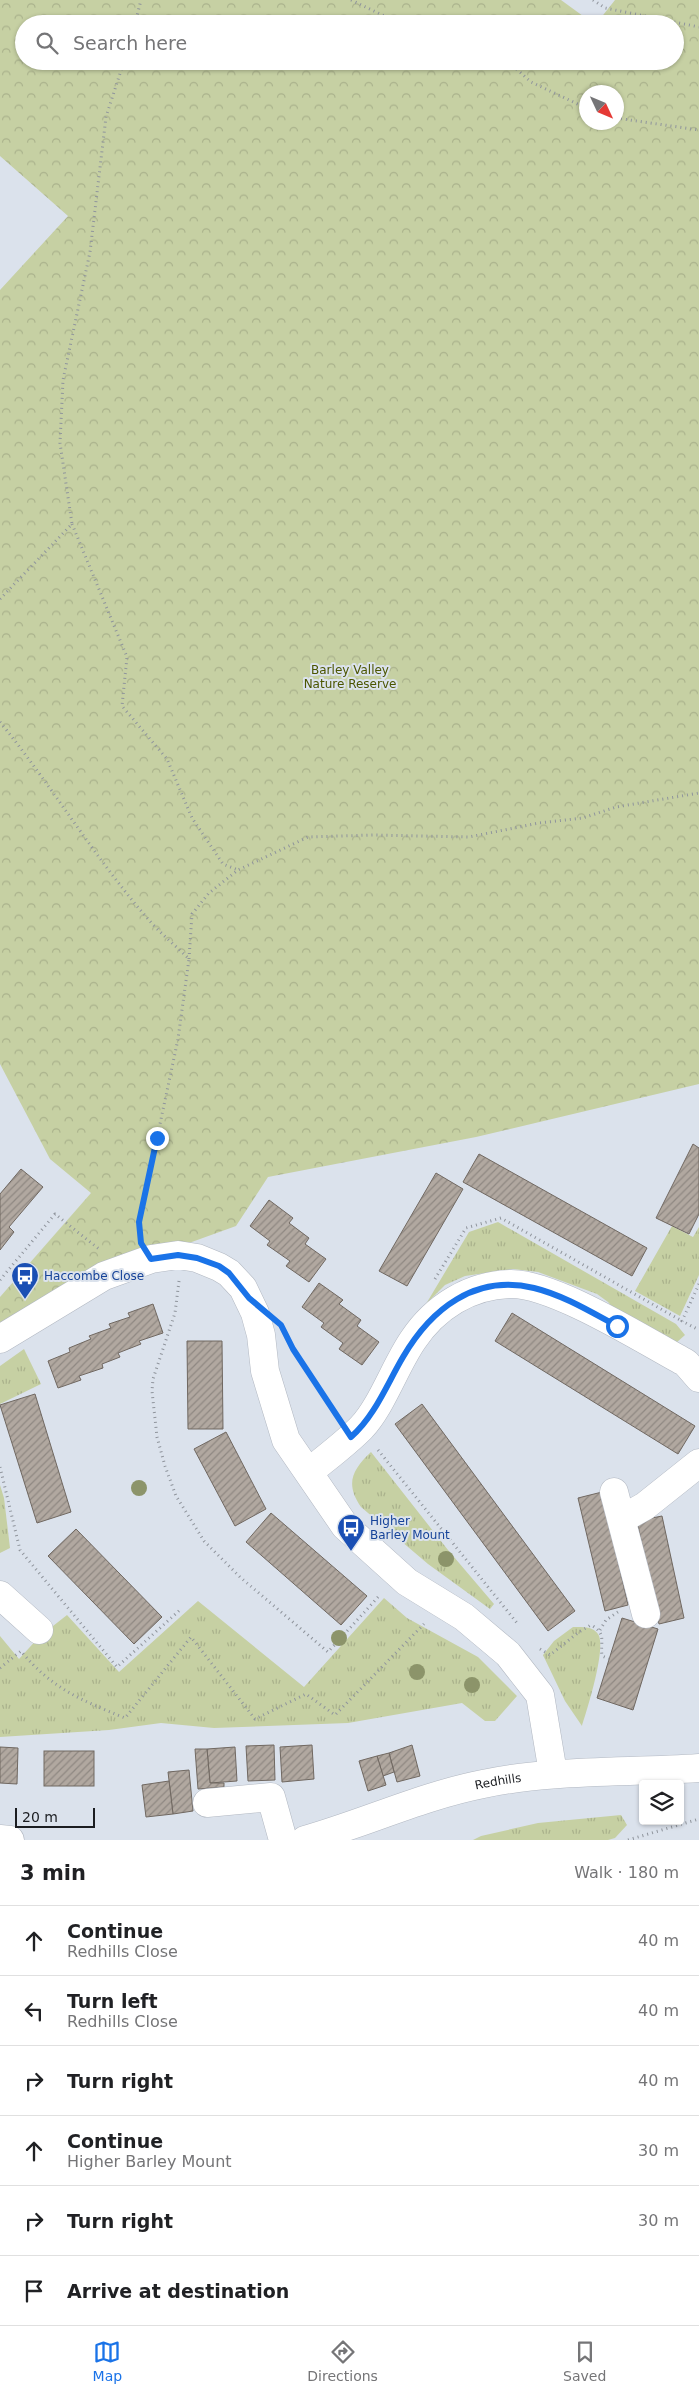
<!DOCTYPE html>
<html lang="en">
<head>
<meta charset="utf-8">
<style>
  body { margin:0; font-family:"DejaVu Sans",sans-serif; background:#f6f6f6; color:#202124 }
  .controls { position:absolute; right:15px; bottom:15px; display:grid; overflow:hidden; border-radius:5px; box-shadow:0 1px 4px #0004 }
  .controls button { width:45px; height:45px; display:grid; place-items:center; padding:0; border:0; border-bottom:1px solid #e0e0e0; background:#fff; color:#202124; font:25px sans-serif }
  .compass { position:absolute; left:579px; top:85px; width:45px; height:45px; border-radius:50%; background:#fff; box-shadow:0 1px 4px #0004; rotate:134deg }
  .scale { position:absolute; left:15px; bottom:12px; width:80px; box-sizing:border-box; padding-left:5px; border:2px solid #1b1d21; border-top:0; font-size:14px; line-height:18px; white-space:nowrap; color:#1b1d21; -webkit-text-stroke:4px #dbe2ec; paint-order:stroke }
  .stop { position:absolute; width:15px; height:15px; margin:-11px; border:4px solid #1a73e8; border-radius:50%; background:#fff }
  .stop.end { background:#1a73e8; border-color:#fff; box-shadow:0 1px 5px #0008 }
  .list { margin:0; padding:0; list-style:none }
  h2 { display:flex; justify-content:space-between; align-items:center; height:65px; margin:0; padding:0 20px; font-size:21px }
  h2 small { font-size:16px; font-weight:400; color:#757577 }
  .list li { display:grid; grid-template-columns:32px 1fr auto; gap:15px; align-items:center; box-sizing:border-box; height:70px; padding:0 20px; border-top:1px solid #e0e0e0 }
  .list b { display:block; font-size:19px; white-space:nowrap }
  .list p { margin:0; font-size:16px; white-space:nowrap; color:#757577 }
  .list em { font-size:16px; font-style:normal; color:#757577 }
  .icon { flex:none; width:28px; height:28px; fill:none; stroke:currentColor; stroke-width:2; stroke-linecap:round; stroke-linejoin:round }
  .map { position:relative; flex:none; width:699px; height:1840px; overflow:hidden }
  .search { position:absolute; background:#fff; box-shadow:0 1px 4px #0004; left:15px; right:15px; top:15px; height:55px; display:flex; align-items:center; gap:12px; box-sizing:border-box; padding:0 18px; border-radius:28px; color:#757577; font-size:19px }
  .sheet { height:485px; background:#fff }
  nav { display:flex; justify-content:space-around; align-items:center; box-sizing:border-box; height:70px; border-top:1px solid #e0e0e0; background:#fff; font-size:14px; color:#757577 }
  nav a { display:grid; justify-items:center; gap:2px }
  nav .on { color:#1a73e8 }
  .map>svg:first-child { display:block }
  .grass { fill:url(#grass-tufts) }
  .park { fill:url(#park-crowns); fill-rule:evenodd }
  .building { fill:url(#building-hatch); stroke:#706861 }
  .lines { fill:none; stroke-linecap:round; stroke-linejoin:round }
  .minor-casing { stroke:#b2b8c2; stroke-width:29 }
  .path { stroke:#8f949c; stroke-width:3; stroke-dasharray:1 4; stroke-linecap:butt }
  .minor { stroke:#fff; stroke-width:28 }
  .tree { fill:#8c946a }
  .route { stroke:#1a73e8; stroke-width:6 }
  .labels { text-anchor:middle; dominant-baseline:central; stroke-width:4; stroke-linejoin:round; paint-order:stroke }
  .park-label { font-size:12px; fill:#4b5500; stroke:#dbe2ec }
  .transit-label { font-size:12px; fill:#164399; stroke:#dbe2ec; text-anchor:start }
  .street-label { font-size:12px; fill:#1b1d21; stroke:#dbe2ec }
</style>
</head>
<body>
<div class="map">
<svg width="699" height="1840" viewBox="0 0 699 1840">
  <defs>
    <pattern id="grass-tufts" width="24" height="20" patternUnits="userSpaceOnUse" patternTransform="scale(1.25)"><rect width="24" height="20" fill="#c6d0a3"/><path d="M3 7l-1-3M5 7V3M7 7l1-3M15 17l-1-3M17 17v-4M19 17l1-3" fill="none" stroke="#aab28c"/></pattern>
    <pattern id="park-crowns" width="20" height="18" patternUnits="userSpaceOnUse" patternTransform="scale(1.25)"><rect width="20" height="18" fill="#c6d0a3"/><path d="M2 6a3 3 0 1 1 6 0M12 15a3 3 0 1 1 6 0" fill="none" stroke="#aab28c"/></pattern>
    <pattern id="building-hatch" width="6" height="6" patternUnits="userSpaceOnUse" patternTransform="scale(1.25)"><rect width="6" height="6" fill="#b1a8a0"/><path d="M-1 1l2-2M0 6l6-6M5 7l2-2" fill="none" stroke="#8f8882"/></pattern>
  </defs>
  <rect width="100%" height="100%" fill="#dbe2ec"/>
  <g class="grass">
    <path d="M498 1222 676 1324 685 1335 676 1343 624 1321 608 1302 597 1294 538 1272 513 1269 465 1276 445 1285 426 1304 469 1232Z"/>
    <path d="M672 1226 693 1237 699 1227V1275L680 1316 635 1291Z"/>
    <path d="M24 1349 41 1384 0 1404V1366Z"/>
    <path d="M371 1452 448 1550 494 1604 490 1609 428 1564 361 1507C345 1484 352 1470 371 1452Z"/>
    <path d="M0 1485 4 1498 10 1548 0 1553Z"/>
    <path d="M384 1598 407 1618 478 1657 517 1696 495 1721H485L462 1703 348 1723 214 1728 161 1723 109 1730 0 1737V1636L19 1659 39 1637 67 1615 119 1672 198 1601 304 1687Z"/>
    <path d="M573 1627C581 1627 593 1626 598 1634 607 1647 587 1710 582 1726L565 1701 543 1655 554 1641Z"/>
    <path d="M621 1815 627 1825 615 1838 608 1840H473L481 1836 538 1823Z"/>
  </g>
  <path class="park" d="M0 0H561L594 24H24V61H675V24H596L615 0H699V1084L476 1137 268 1177 236 1226 189 1243 0 1323V1297L91 1193 50 1159 0 1064V290L68 216 0 156ZM586 92H616V122H586Z"/>
  <g class="building">
    <path d="M693 1144 699 1148V1214L689 1234 656 1218Z"/>
    <path d="M479 1154 647 1248 632 1276 463 1182Z"/>
    <path d="M21 1169 43 1187 9 1227 14 1232 0 1250V1194Z"/>
    <path d="M436 1173 463 1189 407 1286 379 1271Z"/>
    <path d="M269 1200 293 1218 289 1223 309 1238 305 1244 326 1259 309 1282 286 1266 290 1261 267 1245 270 1241 250 1226Z"/>
    <path d="M319 1283 343 1300 339 1304 361 1320 357 1326 379 1342 362 1365 339 1349 343 1343 321 1327 324 1323 302 1307Z"/>
    <path d="M153 1304 163 1333 139 1341 141 1344 118 1353 120 1357 102 1364 103 1368 79 1376 81 1380 58 1388 48 1361 70 1352 69 1348 91 1339 89 1336 111 1328 109 1324 130 1317 128 1313Z"/>
    <path d="M512 1313 695 1426 678 1454 495 1341Z"/>
    <path d="M187 1341H222L223 1429H188Z"/>
    <path d="M35 1394 71 1512 37 1523 0 1405Z"/>
    <path d="M422 1404 575 1611 548 1631 395 1424Z"/>
    <path d="M226 1432 266 1509 235 1526 194 1449Z"/>
    <path d="M602 1492 628 1605 605 1611 578 1498Z"/>
    <path d="M271 1513 367 1596 341 1625 246 1542Z"/>
    <path d="M662 1516 684 1618 659 1624 637 1521Z"/>
    <path d="M76 1529 162 1617 134 1644 48 1556Z"/>
    <path d="M622 1618 658 1629 633 1710 597 1698Z"/>
    <path d="M274 1745 275 1780 248 1781 246 1746Z"/>
    <path d="M312 1745 314 1779 282 1782 280 1747Z"/>
    <path d="M412 1745 420 1776 397 1782 389 1753Z"/>
    <path d="M0 1747 18 1748 17 1784 0 1783Z"/>
    <path d="M235 1747 237 1781 210 1783 207 1749Z"/>
    <path d="M195 1749H207L210 1783H224V1787L198 1789Z"/>
    <rect x="44" y="1751" width="50" height="35"/>
    <path d="M389 1753 394 1772 383 1776 377 1756Z"/>
    <path d="M377 1756 386 1785 368 1791 359 1761Z"/>
    <path d="M189 1770 193 1811 173 1814 168 1772Z"/>
    <path d="M169 1781 173 1814 146 1817 142 1785Z"/>
  </g>
  <g class="lines">
    <defs>
      <g id="minor">
        <path d="M0 1339 104 1276 151 1259 178 1255 197 1258 219 1267 229 1273 243 1288 255 1313 261 1335 265 1371 286 1440 345 1526 407 1582 464 1617 508 1654 540 1695 553 1773"/>
        <path d="M309 1472C326 1458 345 1444 361 1428 382 1406 395 1366 413 1340 435 1307 470 1285 510 1284 554 1283 645 1341 686 1363L699 1378"/>
        <path d="M614 1492 646 1614"/>
        <path d="M622 1519 645 1506 699 1463"/>
        <path d="M0 1595 39 1630"/>
        <path d="M207 1803 271 1797 283 1840"/>
        <path d="M0 1839 10 1840"/>
        <path id="s1" d="M305 1840C365 1823 422 1796 483 1784 554 1769 627 1773 699 1768"/>
      </g>
    </defs>
    <use href="#minor" class="minor-casing"/>
    <g class="path">
      <path d="M351 0 401 24"/>
      <path d="M593 0 605 8 699 27"/>
      <path d="M135 24 141 0"/>
      <path d="M504 61 512 65 531 82 586 108"/>
      <path d="M616 118 699 130"/>
      <path d="M72 524 127 657 122 706 167 759 192 818 223 864 238 870"/>
      <path d="M0 599 72 524 60 443 63 380 90 252 106 117 124 61"/>
      <path d="M0 722C52 786 94 857 148 919 160 933 176 946 189 959L178 1039 139 1223 140 1234"/>
      <path d="M189 959 192 914 209 893 238 870 308 837 373 835 469 837 539 823 583 818 616 807 699 793"/>
      <path d="M435 1279 466 1228 501 1218 682 1321"/>
      <path d="M0 1280 55 1214 99 1249"/>
      <path d="M179 1281 175 1313 153 1379 152 1391 157 1437 165 1466 176 1496 204 1541 240 1577 328 1652 380 1595"/>
      <path d="M699 1284 682 1321 699 1330"/>
      <path d="M291 1345 336 1416"/>
      <path d="M378 1450 517 1623"/>
      <path d="M0 1467 20 1550 117 1667 181 1609"/>
      <path d="M600 1630 606 1620 618 1612"/>
      <path d="M540 1649 550 1655 579 1632 591 1625C607 1634 600 1641 602 1656L609 1659"/>
      <path d="M0 1668 21 1651C52 1689 81 1700 125 1718L191 1637 255 1719 306 1694 335 1715 424 1624"/>
      <path d="M628 1840 699 1819"/>
    </g>
    <use href="#minor" class="minor"/>
  </g>
  <g class="tree">
    <circle cx="139" cy="1488" r="8"/>
    <circle cx="446" cy="1559" r="8"/>
    <circle cx="339" cy="1638" r="8"/>
    <circle cx="417" cy="1672" r="8"/>
    <circle cx="472" cy="1685" r="8"/>
  </g>
  <g class="lines">
    <path class="route" d="M157 1138 139 1222 141 1243 151 1259 178 1255 197 1258 219 1266 229 1273 249 1298 281 1325 293 1349 351 1437C375 1416 387 1384 403 1357 431 1309 475 1274 534 1288 563 1295 591 1312 617 1326"/>
  </g>
  <defs>
    <symbol id="bus-pin" viewBox="-11 -11 22 30"><path d="M0 17L-7.5 6A9.5 9.5 0 1 1 7.5 6Z" fill="#1a4fb4" stroke="#dbe2ec"/><path d="M-5-6H5V4H4V6H2V4H-2V6H-4V4H-5ZM-3.5-4V0h7V-4ZM-3.5 1.2v1.5H-2V1.2ZM2 1.2v1.5H3.5V1.2Z" fill="#fff"/></symbol>
  </defs>
  <g fill-rule="evenodd">
    <use href="#bus-pin" x="9" y="1260" width="32" height="43"/>
    <use href="#bus-pin" x="335" y="1512" width="32" height="43"/>
  </g>
  <g class="labels">
    <g class="park-label">
      <text x="350" y="670">Barley Valley<tspan x="350" dy="14">Nature Reserve</tspan></text>
    </g>
    <g class="transit-label">
      <text x="44" y="1276">Haccombe Close</text>
      <text x="370" y="1521">Higher<tspan x="370" dy="14">Barley Mount</tspan></text>
    </g>
    <g class="street-label">
      <text stroke="none"><textPath href="#s1" startOffset="202">Redhills</textPath></text>
    </g>
  </g>
</svg>
<div class="controls">
<button><svg class="icon" aria-label="layers" viewBox="0 0 24 24"><path d="M12 4l9 5-9 5-9-5zM3 14l9 5 9-5"/></svg></button>
</div>
<svg class="compass" viewBox="-18 -18 36 36"><path d="M0-13l5 13h-10z" fill="#e53935"/><path d="M0 13l5-13h-10z" fill="#757577"/></svg>
<div class="scale">20 m</div>
<div class="stop" style="left:617px;top:1326px"></div>
<div class="stop end" style="left:157px;top:1138px"></div>
<div class="search"><svg class="icon" aria-label="search" viewBox="0 0 24 24"><circle cx="10" cy="10" r="6"/><path d="M15 15l6 6"/></svg>Search here</div>
</div>
<section class="sheet">
<h2>3 min<small>Walk · 180 m</small></h2>
<ul class="list">
<li><svg class="icon" aria-label="ahead" viewBox="0 0 24 24"><path d="M12 20V5M6 11l6-6 6 6"/></svg><div><b>Continue</b><p>Redhills Close</p></div><em>40 m</em></li>
<li><svg class="icon" aria-label="left" viewBox="0 0 24 24"><path d="M17 20v-9H6M10 6l-5 5 5 5"/></svg><div><b>Turn left</b><p>Redhills Close</p></div><em>40 m</em></li>
<li><svg class="icon" aria-label="right" viewBox="0 0 24 24"><path d="M7 20v-9h11M14 6l5 5-5 5"/></svg><div><b>Turn right</b></div><em>40 m</em></li>
<li><svg class="icon" aria-label="ahead" viewBox="0 0 24 24"><path d="M12 20V5M6 11l6-6 6 6"/></svg><div><b>Continue</b><p>Higher Barley Mount</p></div><em>30 m</em></li>
<li><svg class="icon" aria-label="right" viewBox="0 0 24 24"><path d="M7 20v-9h11M14 6l5 5-5 5"/></svg><div><b>Turn right</b></div><em>30 m</em></li>
<li><svg class="icon" aria-label="arrive" viewBox="0 0 24 24"><path d="M6 21V4h12l-3 4 3 4H6"/></svg><div><b>Arrive at destination</b></div></li>
</ul>
</section>
<nav>
<a class="on"><svg class="icon" aria-label="map" viewBox="0 0 24 24"><path d="M3 6l6-2 6 2 6-2v14l-6 2-6-2-6 2zM9 4v14M15 6v14"/></svg>Map</a>
<a><svg class="icon" aria-label="directions" viewBox="0 0 24 24"><path d="M12 3l9 9-9 9-9-9zM9 14v-3h6M13 9l2 2-2 2"/></svg>Directions</a>
<a><svg class="icon" aria-label="saved" viewBox="0 0 24 24"><path d="M7 4h10v16l-5-4-5 4z"/></svg>Saved</a>
</nav>
</body>
</html>
